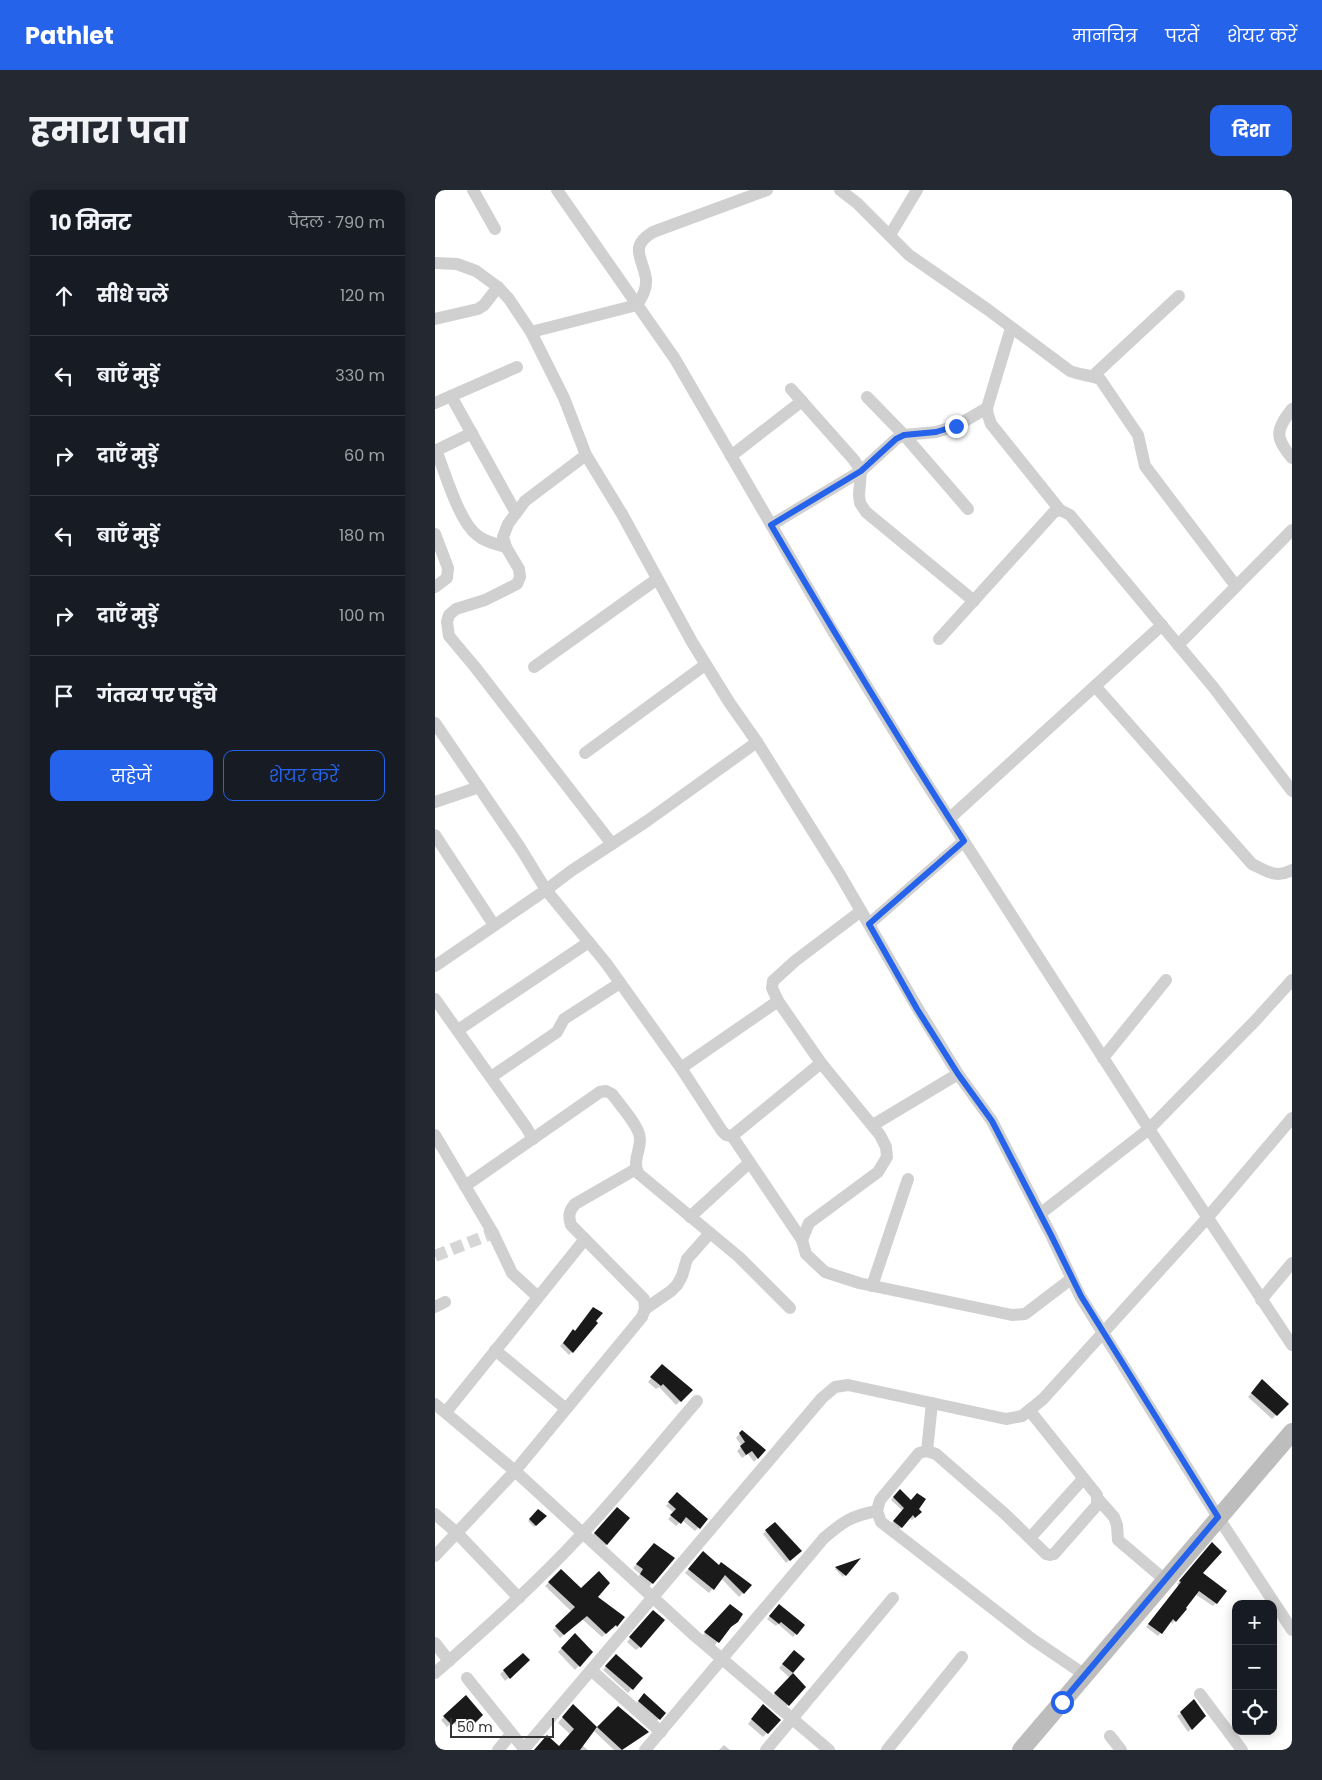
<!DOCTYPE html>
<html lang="hi">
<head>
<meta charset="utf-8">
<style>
  body { margin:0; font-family:Poppins,"Noto Sans Devanagari",sans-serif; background:#242831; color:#f1f3f6 }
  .controls { position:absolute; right:15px; bottom:15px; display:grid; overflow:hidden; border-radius:10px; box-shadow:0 2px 12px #0003 }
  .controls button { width:45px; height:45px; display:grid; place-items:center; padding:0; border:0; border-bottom:1px solid #363941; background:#171b24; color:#f1f3f6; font:25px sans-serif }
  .scale { position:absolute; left:15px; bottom:12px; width:104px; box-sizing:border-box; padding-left:5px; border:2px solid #333; border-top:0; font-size:14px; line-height:18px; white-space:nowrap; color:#333; -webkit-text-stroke:4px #fff; paint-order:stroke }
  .stop { position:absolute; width:15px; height:15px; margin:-11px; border:4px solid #2563eb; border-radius:50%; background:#fff }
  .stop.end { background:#2563eb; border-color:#fff; box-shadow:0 1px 5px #0008 }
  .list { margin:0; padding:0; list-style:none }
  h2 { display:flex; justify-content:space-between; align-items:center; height:65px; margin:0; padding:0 20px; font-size:21px }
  h2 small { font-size:16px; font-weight:400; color:#9ea1a6 }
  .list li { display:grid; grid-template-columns:32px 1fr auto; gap:15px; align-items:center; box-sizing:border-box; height:80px; padding:0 20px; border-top:1px solid #363941 }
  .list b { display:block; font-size:19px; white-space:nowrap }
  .list em { font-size:16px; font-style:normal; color:#9ea1a6 }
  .actions { display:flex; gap:10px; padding:15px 20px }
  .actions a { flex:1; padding:11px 0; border:1px solid #2563eb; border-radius:10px; text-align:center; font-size:18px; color:#2563eb }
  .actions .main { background:#2563eb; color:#fff }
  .icon { flex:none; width:28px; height:28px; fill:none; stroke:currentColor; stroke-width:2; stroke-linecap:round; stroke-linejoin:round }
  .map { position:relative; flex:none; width:857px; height:1560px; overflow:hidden; border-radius:10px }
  header { display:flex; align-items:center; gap:30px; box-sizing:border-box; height:70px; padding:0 25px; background:#2563eb; color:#fff }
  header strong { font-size:24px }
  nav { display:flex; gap:28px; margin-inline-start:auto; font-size:18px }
  .intro { display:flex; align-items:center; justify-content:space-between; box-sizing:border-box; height:120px; padding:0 30px }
  h1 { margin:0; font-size:35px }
  .button { padding:12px 22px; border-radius:10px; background:#2563eb; color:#fff; font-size:18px; font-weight:700 }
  main { display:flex; gap:30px; padding:0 30px }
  aside { flex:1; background:#171b24; border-radius:10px; box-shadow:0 2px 12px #0003 }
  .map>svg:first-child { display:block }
  .shadow { fill:#0003 }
  .building { fill:#1a1a1a }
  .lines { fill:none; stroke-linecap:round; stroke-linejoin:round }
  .street-tunnel { stroke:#d6d6d6; stroke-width:12; stroke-dasharray:12 6; stroke-linecap:butt }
  .street { stroke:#d0d0d0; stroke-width:12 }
  .secondary { stroke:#bdbdbd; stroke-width:18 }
  .route { stroke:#2563eb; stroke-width:6 }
</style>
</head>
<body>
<header>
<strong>Pathlet</strong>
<nav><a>मानचित्र</a><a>परतें</a><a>शेयर करें</a></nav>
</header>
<div class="intro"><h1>हमारा पता</h1><a class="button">दिशा</a></div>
<main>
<aside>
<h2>10 मिनट<small>पैदल · 790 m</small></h2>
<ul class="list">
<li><svg class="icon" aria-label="ahead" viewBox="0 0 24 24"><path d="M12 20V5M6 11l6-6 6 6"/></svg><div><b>सीधे चलें</b></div><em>120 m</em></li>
<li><svg class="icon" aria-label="left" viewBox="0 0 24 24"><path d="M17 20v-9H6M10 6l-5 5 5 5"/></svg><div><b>बाएँ मुड़ें</b></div><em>330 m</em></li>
<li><svg class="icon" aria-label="right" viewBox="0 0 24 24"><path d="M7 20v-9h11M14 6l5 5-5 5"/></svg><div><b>दाएँ मुड़ें</b></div><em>60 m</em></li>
<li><svg class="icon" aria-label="left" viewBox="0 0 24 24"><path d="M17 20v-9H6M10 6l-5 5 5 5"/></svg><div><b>बाएँ मुड़ें</b></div><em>180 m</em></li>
<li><svg class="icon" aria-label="right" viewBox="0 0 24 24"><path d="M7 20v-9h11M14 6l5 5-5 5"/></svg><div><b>दाएँ मुड़ें</b></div><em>100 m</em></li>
<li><svg class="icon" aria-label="arrive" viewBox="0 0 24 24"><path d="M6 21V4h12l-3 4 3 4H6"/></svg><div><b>गंतव्य पर पहुँचे</b></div></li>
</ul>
<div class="actions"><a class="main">सहेजें</a><a>शेयर करें</a></div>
</aside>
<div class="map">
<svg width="857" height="1560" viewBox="0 0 857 1560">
  <rect width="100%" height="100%" fill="#fff"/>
  <g class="shadow">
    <path d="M135 1144 137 1162 134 1165 125 1156Z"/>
    <path d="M223 1179 256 1201 241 1215 224 1197 221 1199 213 1192Z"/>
    <path d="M823 1194 852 1214 837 1229 813 1207Z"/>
    <path d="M307 1241 330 1260 319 1272 313 1264 307 1268 302 1261 307 1256 301 1248Z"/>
    <path d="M465 1300 485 1322 477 1330 474 1327 464 1340 456 1334 468 1321 456 1310Z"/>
    <path d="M239 1307 272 1329 260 1341 247 1330 241 1336 233 1329 239 1323 231 1316Z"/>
    <path d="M182 1319 172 1354 168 1358 156 1347Z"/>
    <path d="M103 1321 110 1326 99 1337 93 1331Z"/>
    <path d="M331 1341 362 1364 351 1373 328 1344Z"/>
    <path d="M774 1357 766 1383 781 1413 778 1416 760 1404 749 1418 751 1419 737 1434 735 1431 723 1446 711 1437 744 1396 742 1394Z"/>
    <path d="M216 1358 217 1393 214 1397 202 1389 205 1384 198 1378Z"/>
    <path d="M264 1367 283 1377 315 1396 304 1407 286 1388 274 1403 250 1383Z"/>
    <path d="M422 1370 408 1387 400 1379 401 1378Z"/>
    <path d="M126 1381 146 1400 161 1407 188 1427 178 1439 176 1438 167 1447 147 1429 125 1448 118 1440 137 1422 110 1396Z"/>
    <path d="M295 1416 293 1439 279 1456 266 1447Z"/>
    <path d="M341 1419 361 1444 358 1447 343 1434 341 1436 332 1429Z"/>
    <path d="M214 1425 205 1457 201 1460 192 1452Z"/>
    <path d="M140 1445 156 1462 140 1480 123 1462Z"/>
    <path d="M88 1464 90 1474 70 1491 65 1484Z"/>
    <path d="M355 1466 368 1469 357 1483 369 1497 350 1518 337 1507 355 1488 344 1478Z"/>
    <path d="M177 1469 206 1488 193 1503 168 1480Z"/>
    <path d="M209 1505 229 1523 220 1533 200 1515Z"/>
    <path d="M31 1507 46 1525 28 1542 18 1532 12 1537 6 1530Z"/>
    <path d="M183 1518 212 1542 187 1560H179L159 1541Z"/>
    <path d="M133 1520 147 1555 153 1560H100L124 1557 135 1544 123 1533Z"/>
    <path d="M324 1520 344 1530 328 1547 313 1534Z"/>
    <path d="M746 1523 770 1526 753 1542 742 1526Z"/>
    <path d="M289 1555 295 1560H284Z"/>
  </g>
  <g class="building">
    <path d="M158 1117 168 1123 161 1131 163 1133 138 1163 128 1153 138 1139 140 1141Z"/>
    <path d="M227 1174 258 1200 246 1212 228 1194 226 1196 215 1187Z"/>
    <path d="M827 1189 854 1214 842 1226 816 1203Z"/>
    <path d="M307 1240 331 1260 323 1269 317 1261 311 1265 305 1256 310 1252 304 1243Z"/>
    <path d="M465 1299 476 1310 482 1303 491 1309 484 1319 487 1322 480 1328 478 1325 467 1338 458 1331 469 1318 458 1307Z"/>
    <path d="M242 1302 273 1329 265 1339 251 1327 246 1334 235 1325 241 1319 233 1312Z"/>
    <path d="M182 1317 195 1328 172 1355 159 1343Z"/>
    <path d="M103 1319 112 1326 101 1336 94 1329Z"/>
    <path d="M340 1332 367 1361 355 1371 330 1340Z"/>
    <path d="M777 1352 787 1362 768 1383 792 1401 782 1414 764 1401 751 1418 752 1419 741 1432 738 1429 727 1444 713 1434 746 1392 744 1391Z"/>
    <path d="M219 1353 240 1368 218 1394 205 1384 208 1379 201 1374Z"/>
    <path d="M268 1361 284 1375 286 1372 317 1395 309 1404 290 1385 279 1400 253 1379Z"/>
    <path d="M426 1368 411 1386 400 1377Z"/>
    <path d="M126 1379 146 1398 164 1381 175 1393 163 1407 190 1427 182 1437 181 1435 171 1444 152 1426 129 1445 120 1436 140 1417 113 1392Z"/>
    <path d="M295 1414 308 1424 303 1432 296 1437 284 1453 269 1442Z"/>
    <path d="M344 1414 370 1435 362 1445 346 1432 344 1434 334 1426Z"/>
    <path d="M218 1420 230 1430 206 1458 194 1447Z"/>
    <path d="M140 1443 158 1462 145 1477 126 1458Z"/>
    <path d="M359 1460 370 1469 358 1483 347 1474Z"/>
    <path d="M88 1463 95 1470 75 1489 68 1480Z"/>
    <path d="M181 1464 208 1488 198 1500 170 1476Z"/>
    <path d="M358 1483 371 1497 354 1516 339 1503Z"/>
    <path d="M209 1503 231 1523 225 1530 203 1511Z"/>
    <path d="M31 1505 48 1525 33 1540 23 1529 17 1535 8 1526Z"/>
    <path d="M759 1509 771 1526 757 1540 745 1522Z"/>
    <path d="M138 1514 162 1537 145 1560H99L112 1545 124 1556 139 1539 127 1527Z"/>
    <path d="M328 1514 346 1530 333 1544 316 1529Z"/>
    <path d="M183 1516 214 1542 187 1560 162 1537Z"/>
  </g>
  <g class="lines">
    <path class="street-tunnel" d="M0 1066 58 1043"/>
    <g class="street">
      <path d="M38 0 60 39"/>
      <path d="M122 0 240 169 396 438 483 580 714 939 857 1155"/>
      <path d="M405 0 422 13 474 65 552 119 635 181C645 185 655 185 665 189L703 245 710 276 801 396"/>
      <path d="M455 45 482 0"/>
      <path d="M0 73 22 74 41 81 63 97 74 109 96 142 129 208 151 265 187 324 257 452 294 512 322 552 404 683 483 819 523 884 557 931 616 1045 645 1106 783 1327 857 1440"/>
      <path d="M0 129 43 119 49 115 63 97"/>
      <path d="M576 138 552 218 553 225 556 234 625 320"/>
      <path d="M96 142 202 115C207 107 212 99 211 89 208 68 193 57 218 42L332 0"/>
      <path d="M658 186 744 106"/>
      <path d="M356 199 419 270 426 281 424 305 425 313 431 322 539 411"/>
      <path d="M16 206 81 323"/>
      <path d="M432 207 469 245 533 319"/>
      <path d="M0 213 82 177"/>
      <path d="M857 219C840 241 840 247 857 268"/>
      <path d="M1 260C10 282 24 332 42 345 50 352 61 354 71 357"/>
      <path d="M0 261 37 243"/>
      <path d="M151 265 90 311 73 334 68 347 71 357 84 379 85 387 82 394 50 410 21 419 14 425 12 432 14 446 40 477 177 654"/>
      <path d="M296 266 367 211"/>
      <path d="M336 335 426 281 461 249 469 245 501 242 521 236 552 218"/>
      <path d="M0 344 13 378 12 388 0 397"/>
      <path d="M504 449 619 322 625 320 635 325 779 498 857 601"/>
      <path d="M743 455 857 340"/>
      <path d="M99 477 222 389"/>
      <path d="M660 496 817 674C832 681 841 689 857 680"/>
      <path d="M0 533 86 659 111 700 171 773 246 878 287 941 291 945 297 946 386 873"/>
      <path d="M150 563 270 475"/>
      <path d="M0 612 44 597"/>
      <path d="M515 628 727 435"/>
      <path d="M0 645 59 735"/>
      <path d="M426 721 360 771 338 791 337 798 343 811 386 873 445 945 451 957 452 967 443 982 374 1033 367 1050 371 1064 390 1082 424 1093 577 1125 590 1124 636 1089"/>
      <path d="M434 734 529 651"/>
      <path d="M0 776 111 700 136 681 212 631 322 552"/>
      <path d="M0 809 91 937 98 949"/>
      <path d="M23 840 154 752"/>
      <path d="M668 868 731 790"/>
      <path d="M246 878 343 811"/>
      <path d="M56 887 122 842 129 829 185 793"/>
      <path d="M438 935 523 884"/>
      <path d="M0 945 58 1043 77 1083 103 1107"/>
      <path d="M297 946 367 1050"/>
      <path d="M30 996 165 902 171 901 177 904C185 915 198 929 203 941 210 956 195 970 204 984L304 1067 355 1118"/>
      <path d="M605 1024 714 939 820 831 857 790"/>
      <path d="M255 1027 314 973"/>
      <path d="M437 1096 473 989"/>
      <path d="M826 1110 857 1073"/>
      <path d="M0 1117 10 1112"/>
      <path d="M210 1119 236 1101 242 1095 247 1086 252 1069 275 1043"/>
      <path d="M60 1160 130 1218"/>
      <path d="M0 1214 80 1281 260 1446 394 1560"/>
      <path d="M595 1221 662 1305V1315L619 1364 615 1365 611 1364 570 1324 501 1264 492 1261 484 1263 445 1310 442 1321 446 1332 481 1359 597 1449 650 1485"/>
      <path d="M11 1222 150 1049"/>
      <path d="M492 1261 497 1213"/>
      <path d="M663 1309 679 1327 682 1335 683 1350 730 1390"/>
      <path d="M0 1324 22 1343 84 1408"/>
      <path d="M595 1348 648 1289"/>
      <path d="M0 1366 80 1281 207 1127 210 1119 209 1109 136 1035C133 1026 134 1021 140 1014L201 979"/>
      <path d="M0 1453 14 1471"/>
      <path d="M156 1480 226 1542"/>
      <path d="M0 1483C51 1438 101 1394 147 1344 187 1301 224 1255 262 1211"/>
      <path d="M32 1488 90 1560"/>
      <path d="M765 1504 807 1560"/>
      <path d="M675 1546 686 1560"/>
      <path d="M89 1559 387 1208 400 1197 413 1195 571 1229 587 1226 608 1209 773 1027 857 928"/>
      <path d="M63 1560 76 1544"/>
      <path d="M210 1560 389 1348C409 1331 416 1326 442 1321"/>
      <path d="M331 1560 458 1408"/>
      <path d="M452 1560 527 1467"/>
    </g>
    <path class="secondary" d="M586 1560 857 1242"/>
  </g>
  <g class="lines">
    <path class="route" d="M521 236 501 242 469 245 461 249 426 281 336 335C399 442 462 548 529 651L434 734 482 819 523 884 557 931 616 1045 646 1106 783 1327 627 1512"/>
  </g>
</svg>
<div class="controls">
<button>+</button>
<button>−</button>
<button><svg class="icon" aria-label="locate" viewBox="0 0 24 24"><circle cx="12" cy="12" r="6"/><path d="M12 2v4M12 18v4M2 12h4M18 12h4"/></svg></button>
</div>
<div class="scale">50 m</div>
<div class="stop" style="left:627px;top:1512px"></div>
<div class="stop end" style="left:521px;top:236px"></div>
</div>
</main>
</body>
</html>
